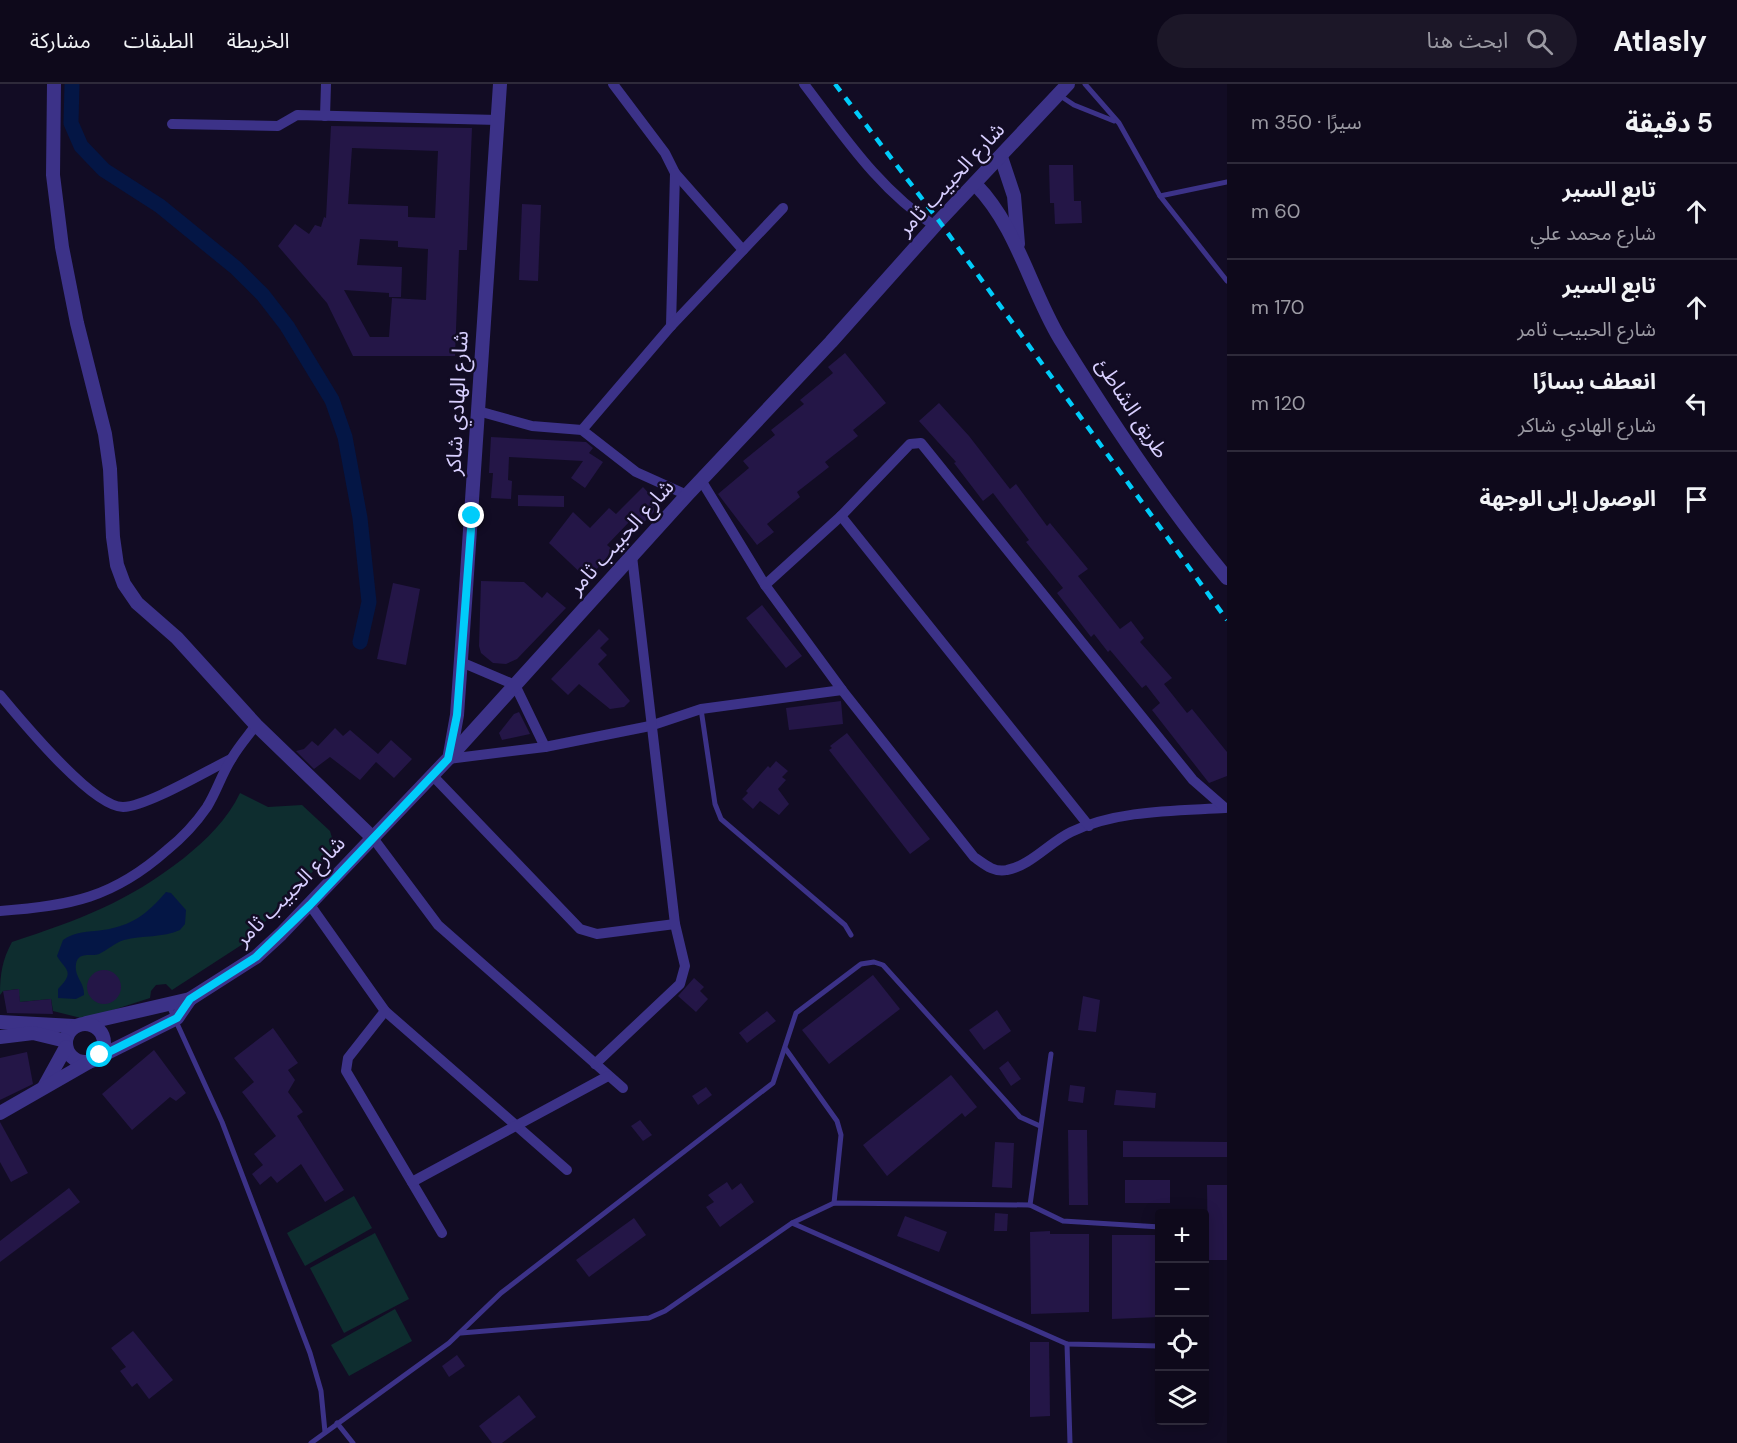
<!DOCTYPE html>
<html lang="ar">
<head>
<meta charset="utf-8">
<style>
  body { margin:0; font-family:"DM Sans","Noto Sans Arabic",sans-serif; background:#1c1728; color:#f1f3f6; direction:rtl }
  .controls { position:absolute; right:18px; bottom:18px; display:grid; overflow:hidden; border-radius:6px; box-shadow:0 3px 15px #0003 }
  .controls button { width:54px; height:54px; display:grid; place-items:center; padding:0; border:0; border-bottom:2px solid #2e2a3a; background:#0e091b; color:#f1f3f6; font:30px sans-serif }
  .stop { position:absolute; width:18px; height:18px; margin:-14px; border:4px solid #00ccfa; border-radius:50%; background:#fff }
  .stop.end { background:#00ccfa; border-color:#fff; box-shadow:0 2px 6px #0008 }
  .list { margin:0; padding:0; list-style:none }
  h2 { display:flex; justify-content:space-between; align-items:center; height:78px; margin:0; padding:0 24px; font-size:26px }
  h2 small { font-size:20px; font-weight:400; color:#9b9aa3 }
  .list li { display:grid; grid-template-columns:39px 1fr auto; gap:18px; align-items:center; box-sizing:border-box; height:96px; padding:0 24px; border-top:2px solid #2e2a3a }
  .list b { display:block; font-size:22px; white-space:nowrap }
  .list p { margin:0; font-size:20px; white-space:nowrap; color:#9b9aa3 }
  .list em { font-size:20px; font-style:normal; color:#9b9aa3 }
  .icon { flex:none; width:33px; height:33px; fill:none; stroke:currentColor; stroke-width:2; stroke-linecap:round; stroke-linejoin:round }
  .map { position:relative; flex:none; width:1227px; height:1359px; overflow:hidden; direction:ltr }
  header { display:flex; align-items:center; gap:36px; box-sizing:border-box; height:84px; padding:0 30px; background:#0e091b; border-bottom:2px solid #2e2a3a }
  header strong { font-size:28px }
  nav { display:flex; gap:33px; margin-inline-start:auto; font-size:21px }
  .search { width:420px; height:54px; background:#1c1728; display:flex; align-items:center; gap:15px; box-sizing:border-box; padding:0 21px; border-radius:33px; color:#9b9aa3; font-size:22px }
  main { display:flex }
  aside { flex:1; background:#0e091b }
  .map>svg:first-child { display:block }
  .green { fill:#0e2d2f }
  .water { fill:#041645 }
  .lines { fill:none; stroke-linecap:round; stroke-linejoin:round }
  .canal { stroke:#041645; stroke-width:15 }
  .building { fill:#241647; fill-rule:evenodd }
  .service { stroke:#3c3288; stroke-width:5 }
  .minor { stroke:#3c3288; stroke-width:10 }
  .tertiary { stroke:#3c3288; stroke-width:14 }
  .rail { stroke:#00ccfa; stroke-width:4.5; stroke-dasharray:9 8; stroke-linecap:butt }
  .route { stroke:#00ccfa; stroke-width:8 }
  .labels { text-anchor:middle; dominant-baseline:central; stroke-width:5; stroke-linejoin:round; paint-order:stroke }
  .street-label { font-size:21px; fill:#d8cfff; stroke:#120c24 }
</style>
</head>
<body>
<header>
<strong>Atlasly</strong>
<div class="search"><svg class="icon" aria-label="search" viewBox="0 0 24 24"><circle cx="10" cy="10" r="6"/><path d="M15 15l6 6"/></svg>ابحث هنا</div>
<nav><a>الخريطة</a><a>الطبقات</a><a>مشاركة</a></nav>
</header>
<main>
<aside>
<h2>5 دقيقة<small>سيرًا · 350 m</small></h2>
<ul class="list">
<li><svg class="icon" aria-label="ahead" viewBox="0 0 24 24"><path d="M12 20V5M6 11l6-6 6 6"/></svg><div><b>تابع السير</b><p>شارع محمد علي</p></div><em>60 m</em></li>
<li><svg class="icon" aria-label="ahead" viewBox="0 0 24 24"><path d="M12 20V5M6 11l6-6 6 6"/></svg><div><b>تابع السير</b><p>شارع الحبيب ثامر</p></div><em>170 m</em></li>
<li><svg class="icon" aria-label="left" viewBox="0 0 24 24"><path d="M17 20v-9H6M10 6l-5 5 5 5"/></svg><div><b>انعطف يسارًا</b><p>شارع الهادي شاكر</p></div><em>120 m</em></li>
<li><svg class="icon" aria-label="arrive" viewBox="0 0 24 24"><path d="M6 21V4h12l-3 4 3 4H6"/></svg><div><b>الوصول إلى الوجهة</b></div></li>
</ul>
</aside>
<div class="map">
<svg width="1227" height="1359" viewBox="0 0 1227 1359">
  <rect width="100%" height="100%" fill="#120c24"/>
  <g class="green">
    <path d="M240 709 268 723 302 721 330 747 335 764 246 858 172 906 166 900 156 901 151 907 150 914 85 935 53 927 51 915 20 918 18 905 3 907 0 911C0 891 2 876 12 858 81 835 126 819 184 774 206 756 228 735 240 709Z"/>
    <path d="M354 1112 372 1144 305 1182 287 1149Z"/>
    <path d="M375 1149 409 1215 344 1249 310 1184Z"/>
    <path d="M395 1225 412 1257 349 1292 331 1261Z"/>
  </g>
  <path class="water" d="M166 808 171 809 186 826 185 840 180 846C163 854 142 851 124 856 114 859 108 866 99 870 91 873 78 867 76 880 74 893 85 899 84 911L76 915 58 914V905C76 887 65 886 57 872L63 856C76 847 87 848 103 846 132 842 148 829 166 808Z"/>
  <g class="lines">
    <path class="canal" d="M72 0 71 39 81 62 104 86 160 122 236 184 263 211 287 242 332 316 345 353 360 434 369 518 360 558"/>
  </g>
  <g class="building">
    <path d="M331 42 472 44 467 166H459L455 272H353L327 219 278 162 295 140 309 150 315 141 321 143 324 133 326 134ZM352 64 438 67 435 134 408 133V122L348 120ZM360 155 398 157V163L428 165 426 216 392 214 389 253H370L344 206 389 209V213H401L402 183 357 181Z"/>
    <path d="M1049 81H1073L1074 117H1081L1082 139 1055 140 1054 119H1050Z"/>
    <path d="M522 120 541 121 538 197 519 196Z"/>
    <path d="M845 269 886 319 853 346 858 352 825 378 829 383 797 408 800 413 767 440 774 448 757 461 718 410 749 384 743 377 775 351 771 346 804 320 800 316 833 289 828 283Z"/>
    <path d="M939 319 969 352 1010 405 1016 400 1047 442 1050 439 1088 485 1078 492 1120 545 1131 537 1144 554 1140 558 1172 594 1164 600 1187 629 1192 625 1227 668V692L1209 699 1152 626 1160 619 1146 601 1142 604 1110 566 1108 568 1094 550 1091 553 1057 509 1063 504 1026 458 1029 456 993 409 983 417 954 379 956 378 919 337Z"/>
    <path d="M491 353 586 358 593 364 589 369 603 378 585 404 571 394 583 377 509 373 508 396 512 397 511 415 491 414 493 389H489Z"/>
    <path d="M643 403 653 414 654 428 638 444 630 437 607 461 614 467 587 495 549 459 573 428 590 444 609 424 616 430Z"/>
    <path d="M518 411 564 412V423L518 422Z"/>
    <path d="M481 497 524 498 542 514 547 508 566 524 517 575 506 580 493 579 481 569 479 562Z"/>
    <path d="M393 499 420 505 406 581 377 575Z"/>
    <path d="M762 521 802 572 786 584 746 534Z"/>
    <path d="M599 545 609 555 600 564 607 571 598 580 630 617 624 623 610 625 579 600 568 611 551 595Z"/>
    <path d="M841 617 843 640 789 646 786 624Z"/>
    <path d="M519 628 530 650 502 656 499 649 514 630Z"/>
    <path d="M335 644 343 652 350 646 378 670 391 656 412 675 394 694 376 678 360 696 330 673 314 685 296 667 304 665 312 657 318 662Z"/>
    <path d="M847 649 930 755 910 770 829 666 832 664 830 662Z"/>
    <path d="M776 677 788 687 782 693 786 696 778 705 789 720 779 731 760 717 753 725 742 715 748 709 746 707 768 682 770 684Z"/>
    <circle cx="104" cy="903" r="17"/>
    <path d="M873 891 900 925 829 980 802 946Z"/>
    <path d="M694 894 704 903 700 907 708 915 696 928 678 912Z"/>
    <path d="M19 905 20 918 51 915 53 930 7 929 3 907Z"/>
    <path d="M1083 912 1100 916 1096 948 1078 946Z"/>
    <path d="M997 926 1011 947 984 966 969 946Z"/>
    <path d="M767 927 776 937 747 959 739 949Z"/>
    <path d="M273 944 298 979 288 986 295 996 288 1008 303 1028 297 1032 344 1106 325 1118 301 1080 277 1099 271 1092 260 1101 252 1090 263 1081 254 1070 276 1052 242 1008 254 998 234 974Z"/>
    <path d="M154 966 186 1009 176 1017 170 1013 132 1046 102 1010Z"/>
    <path d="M27 968 33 1000 0 1016V974Z"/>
    <path d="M1008 977 1021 995 1011 1002 999 984Z"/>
    <path d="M951 991 977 1023 965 1033 962 1029 887 1092 863 1061Z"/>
    <path d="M1070 1001 1085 1003 1083 1019 1068 1017Z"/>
    <path d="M706 1003 712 1011 698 1021 692 1012Z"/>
    <path d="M1116 1006 1156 1009 1155 1024 1114 1021Z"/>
    <path d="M640 1036 652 1051 643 1057 631 1042Z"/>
    <path d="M0 1038 28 1089 11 1098 0 1078Z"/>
    <path d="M1068 1046H1087L1088 1121H1069Z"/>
    <path d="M1123 1057 1227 1058V1073H1123Z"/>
    <path d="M995 1058 1014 1059 1012 1104 992 1103Z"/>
    <rect x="1125" y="1096" width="45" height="23"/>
    <path d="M727 1098 732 1106 741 1099 754 1118 720 1143 706 1123 714 1118 708 1111Z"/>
    <path d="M1207 1101H1227V1176H1208Z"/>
    <path d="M69 1104 80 1118 0 1178V1157Z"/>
    <path d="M995 1129 1008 1130 1007 1147H994Z"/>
    <path d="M905 1132 947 1148 939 1168 897 1152Z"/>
    <path d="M634 1134 646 1151 589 1193 576 1176Z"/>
    <path d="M1050 1147V1150H1089V1228L1031 1230 1030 1148Z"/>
    <path d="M1112 1151H1160V1233L1112 1235Z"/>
    <path d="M133 1247 173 1296 149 1315 137 1299 132 1303 120 1287 126 1283 111 1264Z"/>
    <path d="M1030 1258H1049L1050 1332 1030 1333Z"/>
    <path d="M457 1271 465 1282 449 1293 442 1282Z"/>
    <path d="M519 1311 536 1333 502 1359H492L479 1342Z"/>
  </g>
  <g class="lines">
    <g class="service">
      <path d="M1085 0 1119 39 1160 112 1227 197"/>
      <path d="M1059 11 1074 21 1114 37"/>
      <path d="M1160 112 1227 98"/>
      <path d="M701 625 715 720 721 735 845 841 851 851"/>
      <path d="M169 922 222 1038 310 1269 321 1307 325 1348"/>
      <path d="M785 964 837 1037 841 1051 834 1119"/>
      <path d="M1030 1121 1051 970"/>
      <path d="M792 1139 1067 1260 1160 1262"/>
      <path d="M461 1249 649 1234 665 1227 792 1139 834 1119 1030 1121 1063 1137 1160 1143"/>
      <path d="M1067 1260 1070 1359"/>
      <path d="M337 1339 353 1359"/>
      <path d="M311 1359 449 1259 501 1209 773 999 796 929 861 880 874 878 883 881 1020 1033 1040 1042"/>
    </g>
    <g class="minor">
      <path d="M613 0 665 69 675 89 671 242"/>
      <path d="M804 0C843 51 880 107 935 142"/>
      <path d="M325 32 326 0"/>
      <path d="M172 40 278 42 297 31 498 36"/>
      <path d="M675 89 743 166"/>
      <path d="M478 327 532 342 582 346 636 388 687 411"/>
      <path d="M582 346 671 242 783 124"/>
      <path d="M701 396 765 501 842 606 974 773C984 780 994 789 1007 786 1030 782 1050 758 1071 748 1117 726 1174 727 1225 724"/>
      <path d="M841 432 1089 742"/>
      <path d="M765 501 841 432 910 360 921 359 1193 696 1225 724"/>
      <path d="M461 578 515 601 545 663"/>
      <path d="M0 611C21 636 92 723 123 723 148 722 206 687 231 675"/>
      <path d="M448 675 545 663 650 642 701 625 842 606"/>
      <path d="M432 691 580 845 597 850 675 840"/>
      <path d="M373 754 438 841 623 1004"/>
      <path d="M310 821 385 927 567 1086"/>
      <path d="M0 827C70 822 113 814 167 766 182 754 196 739 207 723 217 707 222 689 232 674 239 662 248 652 256 641"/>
      <path d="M385 927 348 974 346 987 442 1149"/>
      <path d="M595 980 680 900 685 882 675 840 632 472"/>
      <path d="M412 1098 608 992"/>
    </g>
    <g class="tertiary">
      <path d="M54 0 53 91 62 163 77 239 105 350 110 385 113 453 117 481 124 500 137 519 177 554 256 641 373 754"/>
      <path d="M1001 73 1014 112 1018 160"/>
      <path d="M976 101C1017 143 1030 205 1060 255 1110 336 1166 421 1227 494"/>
      <path d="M450 670 457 631 466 505 500 0"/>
      <path d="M0 938 74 942"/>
      <path d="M86 939 190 915 256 873 281 850 448 675 687 411 831 258 939 137 1068 0"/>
      <circle cx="85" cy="959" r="19"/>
      <path d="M0 953 33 949 66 957"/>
      <path d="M97 974 177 934 190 915"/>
      <path d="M44 1003 66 963"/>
      <path d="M0 1029 89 978"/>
    </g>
    <path class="rail" d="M835 0 939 137 1227 536"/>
  </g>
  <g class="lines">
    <path class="route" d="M100 971 97 974 177 934 190 915 256 873 310 821 448 675 457 631 472 432"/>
  </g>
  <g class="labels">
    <g class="street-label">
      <text transform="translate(951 95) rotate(-47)">شارع الحبيب ثامر</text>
      <text transform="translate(457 319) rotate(-87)">شارع الهادي شاكر</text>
      <text transform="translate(1132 324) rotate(57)">طريق الشاطئ</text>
      <text transform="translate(621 453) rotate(-48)">شارع الحبيب ثامر</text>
      <text transform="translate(290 807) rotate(-45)">شارع الحبيب ثامر</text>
    </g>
  </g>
</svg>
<div class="controls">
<button>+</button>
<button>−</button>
<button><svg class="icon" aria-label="locate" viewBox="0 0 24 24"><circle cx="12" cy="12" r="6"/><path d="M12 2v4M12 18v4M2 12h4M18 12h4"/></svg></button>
<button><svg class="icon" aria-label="layers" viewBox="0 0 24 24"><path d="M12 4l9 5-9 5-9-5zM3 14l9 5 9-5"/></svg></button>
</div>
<div class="stop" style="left:100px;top:971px"></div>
<div class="stop end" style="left:472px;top:432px"></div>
</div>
</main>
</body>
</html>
